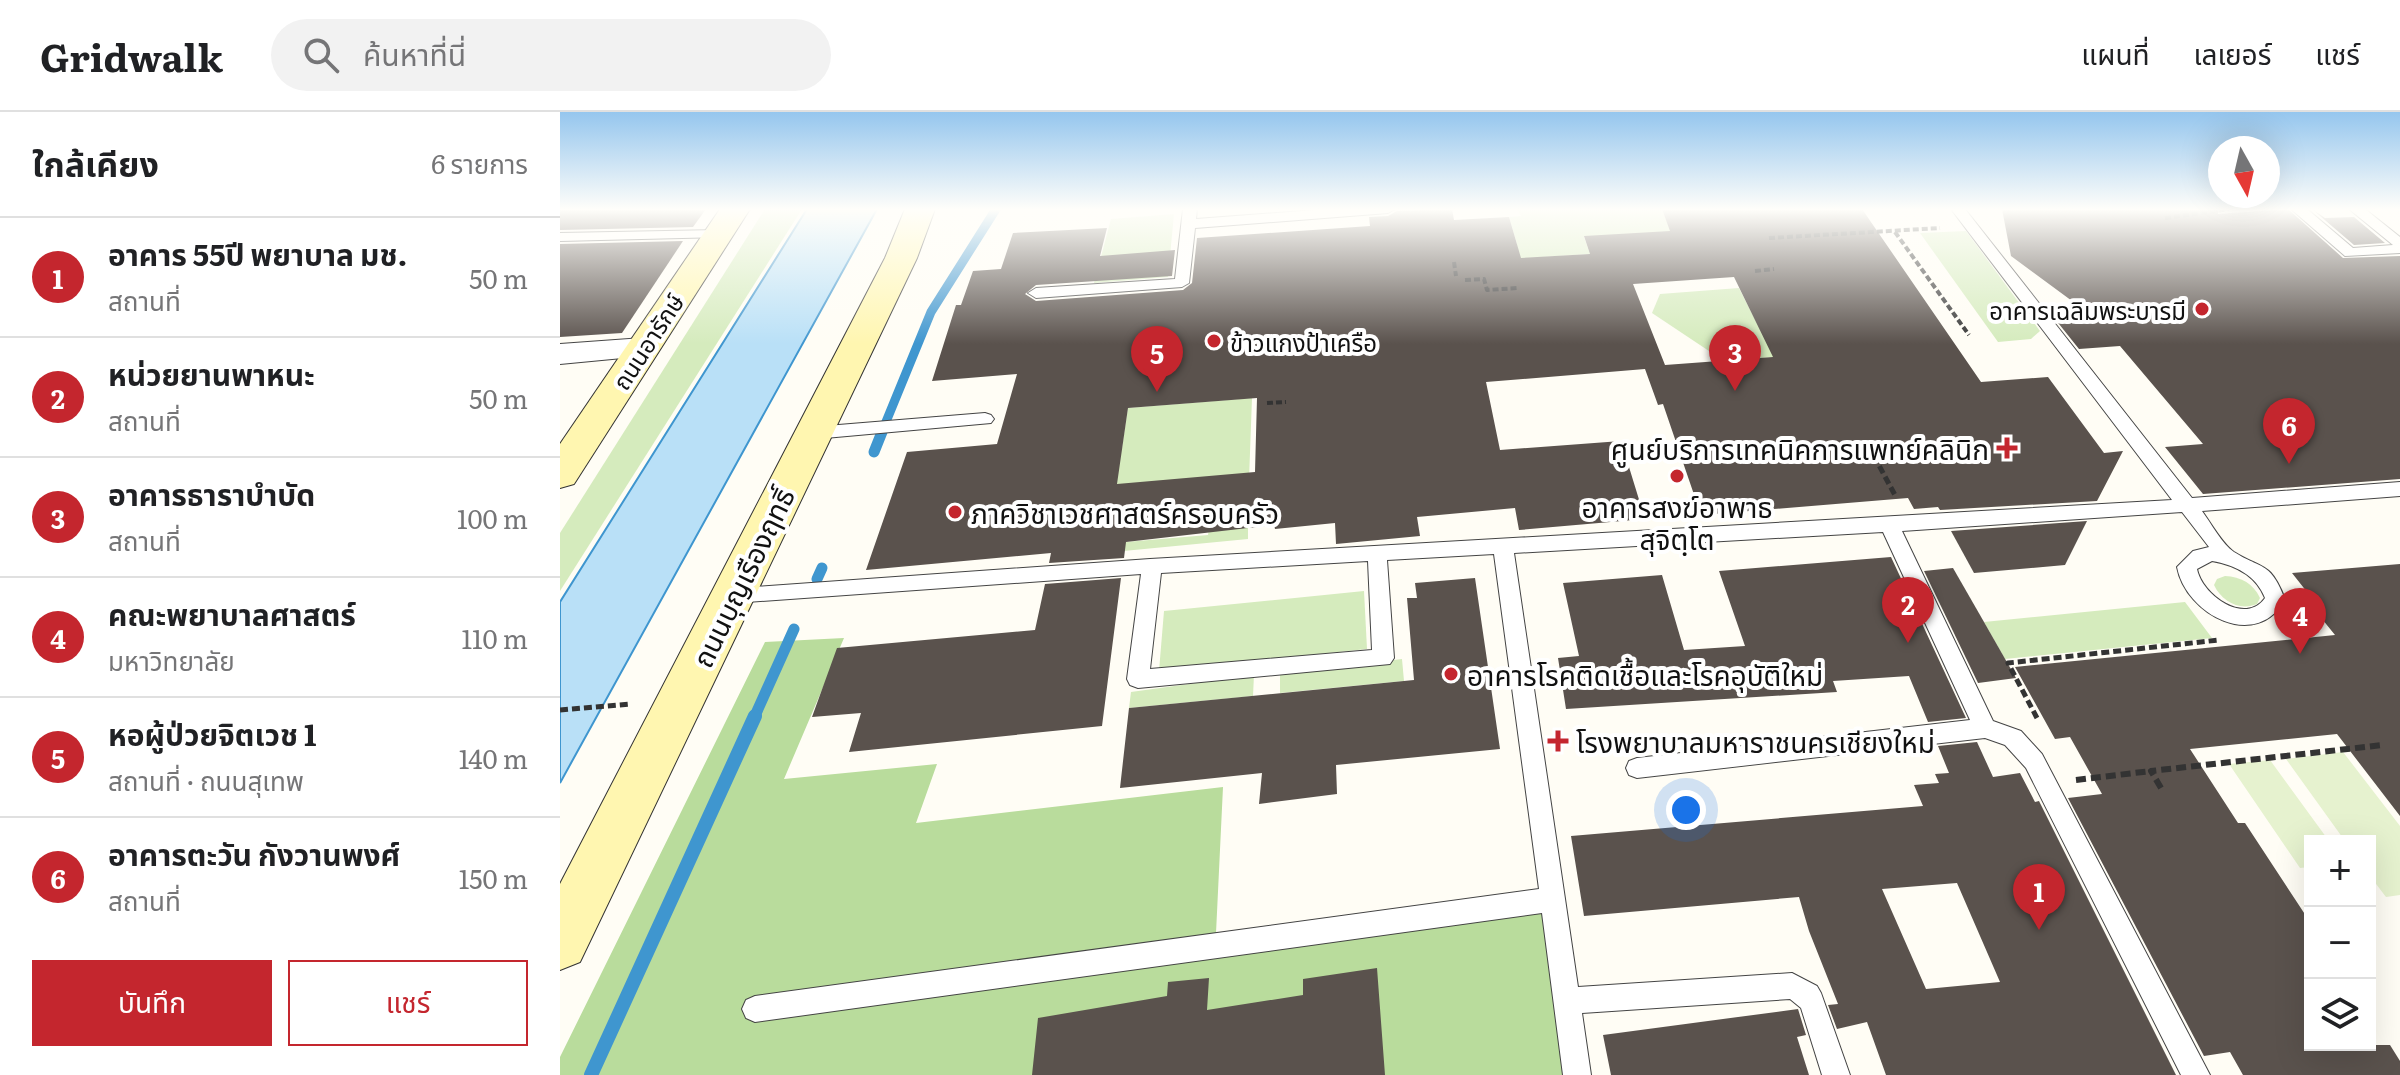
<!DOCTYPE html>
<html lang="th">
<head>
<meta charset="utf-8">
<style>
  body { margin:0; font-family:Literata,"Noto Sans Thai",serif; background:#f2f2f2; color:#202124 }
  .controls { position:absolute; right:24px; bottom:24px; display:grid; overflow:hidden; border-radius:0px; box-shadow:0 8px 32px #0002 }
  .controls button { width:72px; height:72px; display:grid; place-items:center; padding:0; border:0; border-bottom:2px solid #e0e0e0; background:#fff; color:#202124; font:40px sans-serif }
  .compass { position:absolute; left:1648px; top:24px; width:72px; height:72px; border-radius:50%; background:#fff; box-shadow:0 8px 32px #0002; rotate:172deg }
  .you { position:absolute; left:1126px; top:698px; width:28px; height:28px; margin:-20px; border:6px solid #fff; border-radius:50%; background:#1a73e8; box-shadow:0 0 0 12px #1a73e833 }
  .badge { display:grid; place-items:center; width:52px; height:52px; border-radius:50%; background:#c4262e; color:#fff; font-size:26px; font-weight:700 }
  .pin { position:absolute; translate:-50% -66px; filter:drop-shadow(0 2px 4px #0008) }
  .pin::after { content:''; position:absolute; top:42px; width:28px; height:24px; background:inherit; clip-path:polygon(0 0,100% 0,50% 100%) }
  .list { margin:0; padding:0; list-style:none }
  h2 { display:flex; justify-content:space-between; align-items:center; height:104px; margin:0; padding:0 32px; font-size:34px }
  h2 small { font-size:26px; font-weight:400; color:#757577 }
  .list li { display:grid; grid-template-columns:52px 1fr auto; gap:24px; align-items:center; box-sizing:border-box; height:120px; padding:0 32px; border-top:2px solid #e0e0e0 }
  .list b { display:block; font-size:30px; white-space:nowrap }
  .list p { margin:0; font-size:26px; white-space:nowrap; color:#757577 }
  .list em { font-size:26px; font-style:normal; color:#757577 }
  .actions { display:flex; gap:16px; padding:24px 32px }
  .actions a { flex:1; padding:18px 0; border:2px solid #c4262e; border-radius:0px; text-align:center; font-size:28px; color:#c4262e }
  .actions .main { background:#c4262e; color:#fff }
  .icon { flex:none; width:44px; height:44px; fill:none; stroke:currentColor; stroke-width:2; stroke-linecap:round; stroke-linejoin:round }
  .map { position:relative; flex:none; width:1840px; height:963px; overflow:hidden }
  header { display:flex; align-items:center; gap:48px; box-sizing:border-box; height:112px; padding:0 40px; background:#fff; border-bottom:2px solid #e0e0e0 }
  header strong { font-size:38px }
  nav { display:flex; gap:44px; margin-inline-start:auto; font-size:28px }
  .search { width:560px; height:72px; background:#f2f2f2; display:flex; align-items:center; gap:20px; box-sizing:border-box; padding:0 28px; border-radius:44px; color:#757577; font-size:30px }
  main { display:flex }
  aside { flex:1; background:#fff }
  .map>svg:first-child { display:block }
  .green { fill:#d5ebbd }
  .forest { fill:#b9dc9c }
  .pitch { fill:#e6f2cf }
  .water { fill:#b9e0f7; stroke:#3f96cf; stroke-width:2 }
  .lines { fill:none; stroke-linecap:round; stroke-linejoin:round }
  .stream-far2 { stroke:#3f96cf; stroke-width:9 }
  .stream-far1 { stroke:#3f96cf; stroke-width:11 }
  .stream { stroke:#3f96cf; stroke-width:14 }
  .building { fill:#5a524d; fill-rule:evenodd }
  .lane-casing { stroke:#444; stroke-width:2 }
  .street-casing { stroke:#444; stroke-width:2 }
  .secondary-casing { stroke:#333; stroke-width:2 }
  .path-far2 { stroke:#333; stroke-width:4; stroke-dasharray:6 3; stroke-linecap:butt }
  .path-far1 { stroke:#333; stroke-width:5; stroke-dasharray:8 4; stroke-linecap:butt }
  .path { stroke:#333; stroke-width:6; stroke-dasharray:10 5; stroke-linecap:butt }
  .lane { fill:#fff; fill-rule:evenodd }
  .street { fill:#fff; fill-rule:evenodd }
  .secondary { fill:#fff6b0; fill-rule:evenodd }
  .poi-dot { fill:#c4262e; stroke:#fff; stroke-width:3 }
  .labels { text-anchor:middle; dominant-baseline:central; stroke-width:8; stroke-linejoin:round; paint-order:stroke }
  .far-poi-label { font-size:24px; fill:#111; stroke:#fff; text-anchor:end }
  .far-street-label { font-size:24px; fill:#111; stroke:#fff }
  .poi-label { font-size:28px; fill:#111; stroke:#fff; text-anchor:start }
  .street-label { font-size:28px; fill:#111; stroke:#fff }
</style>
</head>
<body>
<header>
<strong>Gridwalk</strong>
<div class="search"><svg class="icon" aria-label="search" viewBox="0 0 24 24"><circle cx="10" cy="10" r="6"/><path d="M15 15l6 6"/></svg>ค้นหาที่นี่</div>
<nav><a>แผนที่</a><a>เลเยอร์</a><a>แชร์</a></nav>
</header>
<main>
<aside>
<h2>ใกล้เคียง<small>6 รายการ</small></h2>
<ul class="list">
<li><span class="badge">1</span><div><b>อาคาร 55ปี พยาบาล มช.</b><p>สถานที่</p></div><em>50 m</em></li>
<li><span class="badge">2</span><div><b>หน่วยยานพาหนะ</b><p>สถานที่</p></div><em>50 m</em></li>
<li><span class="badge">3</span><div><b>อาคารธาราบำบัด</b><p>สถานที่</p></div><em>100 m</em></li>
<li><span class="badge">4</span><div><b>คณะพยาบาลศาสตร์</b><p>มหาวิทยาลัย</p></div><em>110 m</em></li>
<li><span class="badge">5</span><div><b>หอผู้ป่วยจิตเวช 1</b><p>สถานที่ · ถนนสุเทพ</p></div><em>140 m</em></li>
<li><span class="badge">6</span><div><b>อาคารตะวัน กังวานพงศ์</b><p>สถานที่</p></div><em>150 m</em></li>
</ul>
<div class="actions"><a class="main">บันทึก</a><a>แชร์</a></div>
</aside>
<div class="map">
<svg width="1840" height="963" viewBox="0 0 1840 963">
  <rect width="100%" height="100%" fill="#fffdf5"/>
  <g class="green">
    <path d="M205 97H242L0 479V421Z"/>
    <path d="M1102 97 1115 130 1024 125 1030 142 950 147 957 132 949 105 961 104 958 98Z"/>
    <path d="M614 102 608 165 534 171 551 107Z"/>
    <path d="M1406 119 1480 219 1471 227 1438 230 1360 121Z"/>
    <path d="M1179 176 1214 245 1164 249 1092 201 1100 182Z"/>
    <path d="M692 286 689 368 493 378 562 336 568 296Z"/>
    <path d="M688 413V427L491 446 507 435 648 423 649 416Z"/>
    <path d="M1665 464C1681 465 1693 471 1700 486L1697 492C1680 499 1662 490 1654 473L1657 467Z"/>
    <path d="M804 479 807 537 599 559 604 499Z"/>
    <path d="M1625 490 1652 526 1445 547 1424 510Z"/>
    <path d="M842 547 844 569 720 581V562Z"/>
    <path d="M694 563 693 584 569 596 571 580Z"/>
  </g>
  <path class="forest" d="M284 526 224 667 377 652 356 711 663 675 655 842 984 801 1017 963H0V945L205 530Z"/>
  <g class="pitch">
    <path d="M1783 640 1840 714V783L1826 785 1810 764V729H1785L1726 647Z"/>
    <path d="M1710 648 1769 729H1750V755L1740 756 1669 652Z"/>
  </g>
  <path class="water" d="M247 97H317L0 671V490Z"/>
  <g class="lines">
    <path class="stream-far2" d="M321 322 371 200 436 97"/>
    <g class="stream-far1">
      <path d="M314 340 322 320"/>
      <path d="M257 467 262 456"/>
      <path d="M194 606 234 517"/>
    </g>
    <path class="stream" d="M31 963 195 604"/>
  </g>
  <g class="building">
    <path d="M0 97H146L133 115 0 118Z"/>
    <path d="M892 97 894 108 949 105 961 146 1030 142 1024 124 1110 119 1102 97H1302L1421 270 1488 265 1544 341 1563 339 1537 389 1380 398 1378 395 1354 397 1348 386 1141 403 1103 292 1098 293 1085 257 926 270 940 338 1061 329 1085 407 959 418 955 396 857 405 860 424 776 432 775 411 715 417 714 413 566 430 564 446 489 451 491 441 306 458 347 340 437 332 457 262 372 269 396 193H401L413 159 441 157 453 121 547 116 540 144 615 138 612 164 476 173 465 182 476 189 623 178 632 171 637 126 810 114 809 105 828 104 837 99ZM1174 165 1213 245 1105 253 1073 172ZM697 286 695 360 557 372 568 296Z"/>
    <path d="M1442 97H1658V102L1728 97 1783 146 1840 144V367L1643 382 1605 335 1643 332 1560 234 1519 237 1491 202 1527 200 1451 144Z"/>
    <path d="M1752 97 1765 106 1794 105 1825 131 1794 133Z"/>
    <path d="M123 129 62 221 0 225V132Z"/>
    <path d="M1527 409 1505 453 1414 461 1391 419Z"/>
    <path d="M1331 445 1406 606 1368 610 1349 564 1273 569 1277 580 1006 597 998 546 1019 544 1003 471 1102 463 1124 538 1185 534 1159 459Z"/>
    <path d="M1840 452V704L1777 622 1630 637 1678 711H1685L1750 810V933H1830L1840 949V963H1683L1670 940 1644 944 1508 686 1542 682 1510 625 1495 627 1455 555 1775 523 1741 481 1747 480 1732 461Z"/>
    <path d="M1393 456 1424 510 1456 566 1418 571 1364 459Z"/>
    <path d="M561 466 542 614 289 640 301 601 252 605 277 536 475 518 485 472Z"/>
    <path d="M915 466 940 637 776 653 777 682 699 692 702 661 560 676 569 596 854 568 847 486H857L855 471Z"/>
    <path d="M1417 630 1433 665 1460 661 1475 690 1479 689 1616 963H1326L1307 910 1277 917 1268 893 1278 892 1249 819 1239 785 1024 804 1011 724 1363 694 1354 673 1379 671 1375 662 1389 661 1378 634ZM1397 771 1440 870 1366 877 1322 777Z"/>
    <path d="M817 856 825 963H472L478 906 607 884 608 870 649 866 647 898 743 883V867Z"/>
    <path d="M1238 897 1246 923 1237 925 1249 963H1051L1043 923Z"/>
  </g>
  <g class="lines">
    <defs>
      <g id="lane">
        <path d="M623 97H637L636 107 769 97H835L828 101 635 116 629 171 622 175 476 186 468 181 476 176 615 167Z"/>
        <path d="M1391 97H1405L1632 386 1840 370V384L1642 399C1651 411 1662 432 1674 440 1703 458 1710 449 1725 487 1697 540 1626 503 1617 455L1633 439 1649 435 1622 400 1342 419 1433 609 1461 619 1482 642 1650 963H1621L1466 656 1445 633 1425 626 1077 666 1069 663 1066 656 1069 649 1077 646 1410 608 1323 420 954 441 1018 875 1232 861 1257 874 1261 881 1290 963H1262L1241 896 1230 887 1022 901 1031 963H1003L982 801 195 910 186 906 182 897 186 888 195 884 979 777 934 442 827 448 834 546 830 552 578 576 570 573 567 567 581 462 173 491 166 489 163 483 166 477 590 447 1612 388ZM808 449 812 538 590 557 601 461ZM1652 449C1675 453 1696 463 1705 486 1685 514 1642 483 1637 457Z"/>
        <path d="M1731 97H1747L1793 136 1833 133 1789 97H1805L1840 125V141L1785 144Z"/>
        <path d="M158 118 165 122 163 125 0 129V121Z"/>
        <path d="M425 301 431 303 434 307 431 311 254 327 245 321 254 315Z"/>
      </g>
      <path id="street" d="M83 226 94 229 99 236 94 243 0 252V232Z"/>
      <g id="secondary">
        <path d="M160 97H190L14 372 0 376V332Z"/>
        <path d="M345 97H375L357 146 20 850 0 858V772L325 146Z"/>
      </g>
    </defs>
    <use href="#lane" class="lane-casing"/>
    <use href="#street" class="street-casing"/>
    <use href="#secondary" class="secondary-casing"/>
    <g class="path-far2">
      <path d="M1605 106 1669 97"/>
      <path d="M1335 120 1409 223"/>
      <path d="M1209 126 1380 116"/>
      <path d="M894 150 896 164"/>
      <path d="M1195 159 1214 157"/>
      <path d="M905 168 924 167 927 178 957 176"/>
      <path d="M707 291 726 290"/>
    </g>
    <g class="path-far1">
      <path d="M1308 333 1336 385"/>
      <path d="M0 598 71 592"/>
      <path d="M1477 606 1448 551 1659 528"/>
    </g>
    <g class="path">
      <path d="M1516 668 1591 659"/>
      <path d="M1601 676 1591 659 1823 633"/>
    </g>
    <use href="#lane" class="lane"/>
    <use href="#street" class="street"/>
    <use href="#secondary" class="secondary"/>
  </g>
  <linearGradient id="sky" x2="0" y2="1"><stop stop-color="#95c6ee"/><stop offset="0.42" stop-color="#fffefa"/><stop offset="1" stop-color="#fffefa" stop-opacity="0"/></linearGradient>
  <rect width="1840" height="232" fill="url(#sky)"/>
  <g class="poi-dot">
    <circle cx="1642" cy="197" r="8"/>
    <circle cx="654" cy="229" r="8"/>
    <path d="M1443 324h8v8h8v8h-8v8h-8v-8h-8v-8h8z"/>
    <circle cx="1117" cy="364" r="8"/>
    <circle cx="395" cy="400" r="8"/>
    <circle cx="891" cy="562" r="8"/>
    <path d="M994 617h8v8h8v8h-8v8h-8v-8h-8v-8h8z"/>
  </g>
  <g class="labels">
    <g class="far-poi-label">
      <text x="1626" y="197">อาคารเฉลิมพระบารมี</text>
      <text x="670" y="229" text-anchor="start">ข้าวแกงป้าเครือ</text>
    </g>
    <g class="far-street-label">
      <text transform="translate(87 229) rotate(-57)">ถนนอารักษ์</text>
    </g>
    <g class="poi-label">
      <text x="1429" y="336" text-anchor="end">ศูนย์บริการเทคนิคการแพทย์คลินิก</text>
      <text x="1117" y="394" text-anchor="middle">อาคารสงฆ์อาพาธ<tspan x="1117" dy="32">สุจิตฺโต</tspan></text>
      <text x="411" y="400">ภาควิชาเวชศาสตร์ครอบครัว</text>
      <text x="907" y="562">อาคารโรคติดเชื้อและโรคอุบัติใหม่</text>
      <text x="1016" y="629">โรงพยาบาลมหาราชนครเชียงใหม่</text>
    </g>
    <g class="street-label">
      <text transform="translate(182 465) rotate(-64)">ถนนบุญเรืองฤทธิ์</text>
    </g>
  </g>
</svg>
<div class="controls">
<button>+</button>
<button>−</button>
<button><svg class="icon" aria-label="layers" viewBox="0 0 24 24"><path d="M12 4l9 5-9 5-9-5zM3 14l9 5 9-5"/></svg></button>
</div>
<svg class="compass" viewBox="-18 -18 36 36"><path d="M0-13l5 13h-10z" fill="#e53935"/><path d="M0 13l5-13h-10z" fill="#757577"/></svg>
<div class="you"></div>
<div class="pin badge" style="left:1479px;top:818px">1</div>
<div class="pin badge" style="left:1348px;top:531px">2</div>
<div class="pin badge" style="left:1175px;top:279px">3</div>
<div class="pin badge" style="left:1740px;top:542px">4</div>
<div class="pin badge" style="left:597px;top:280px">5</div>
<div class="pin badge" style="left:1729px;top:352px">6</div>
</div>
</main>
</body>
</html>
